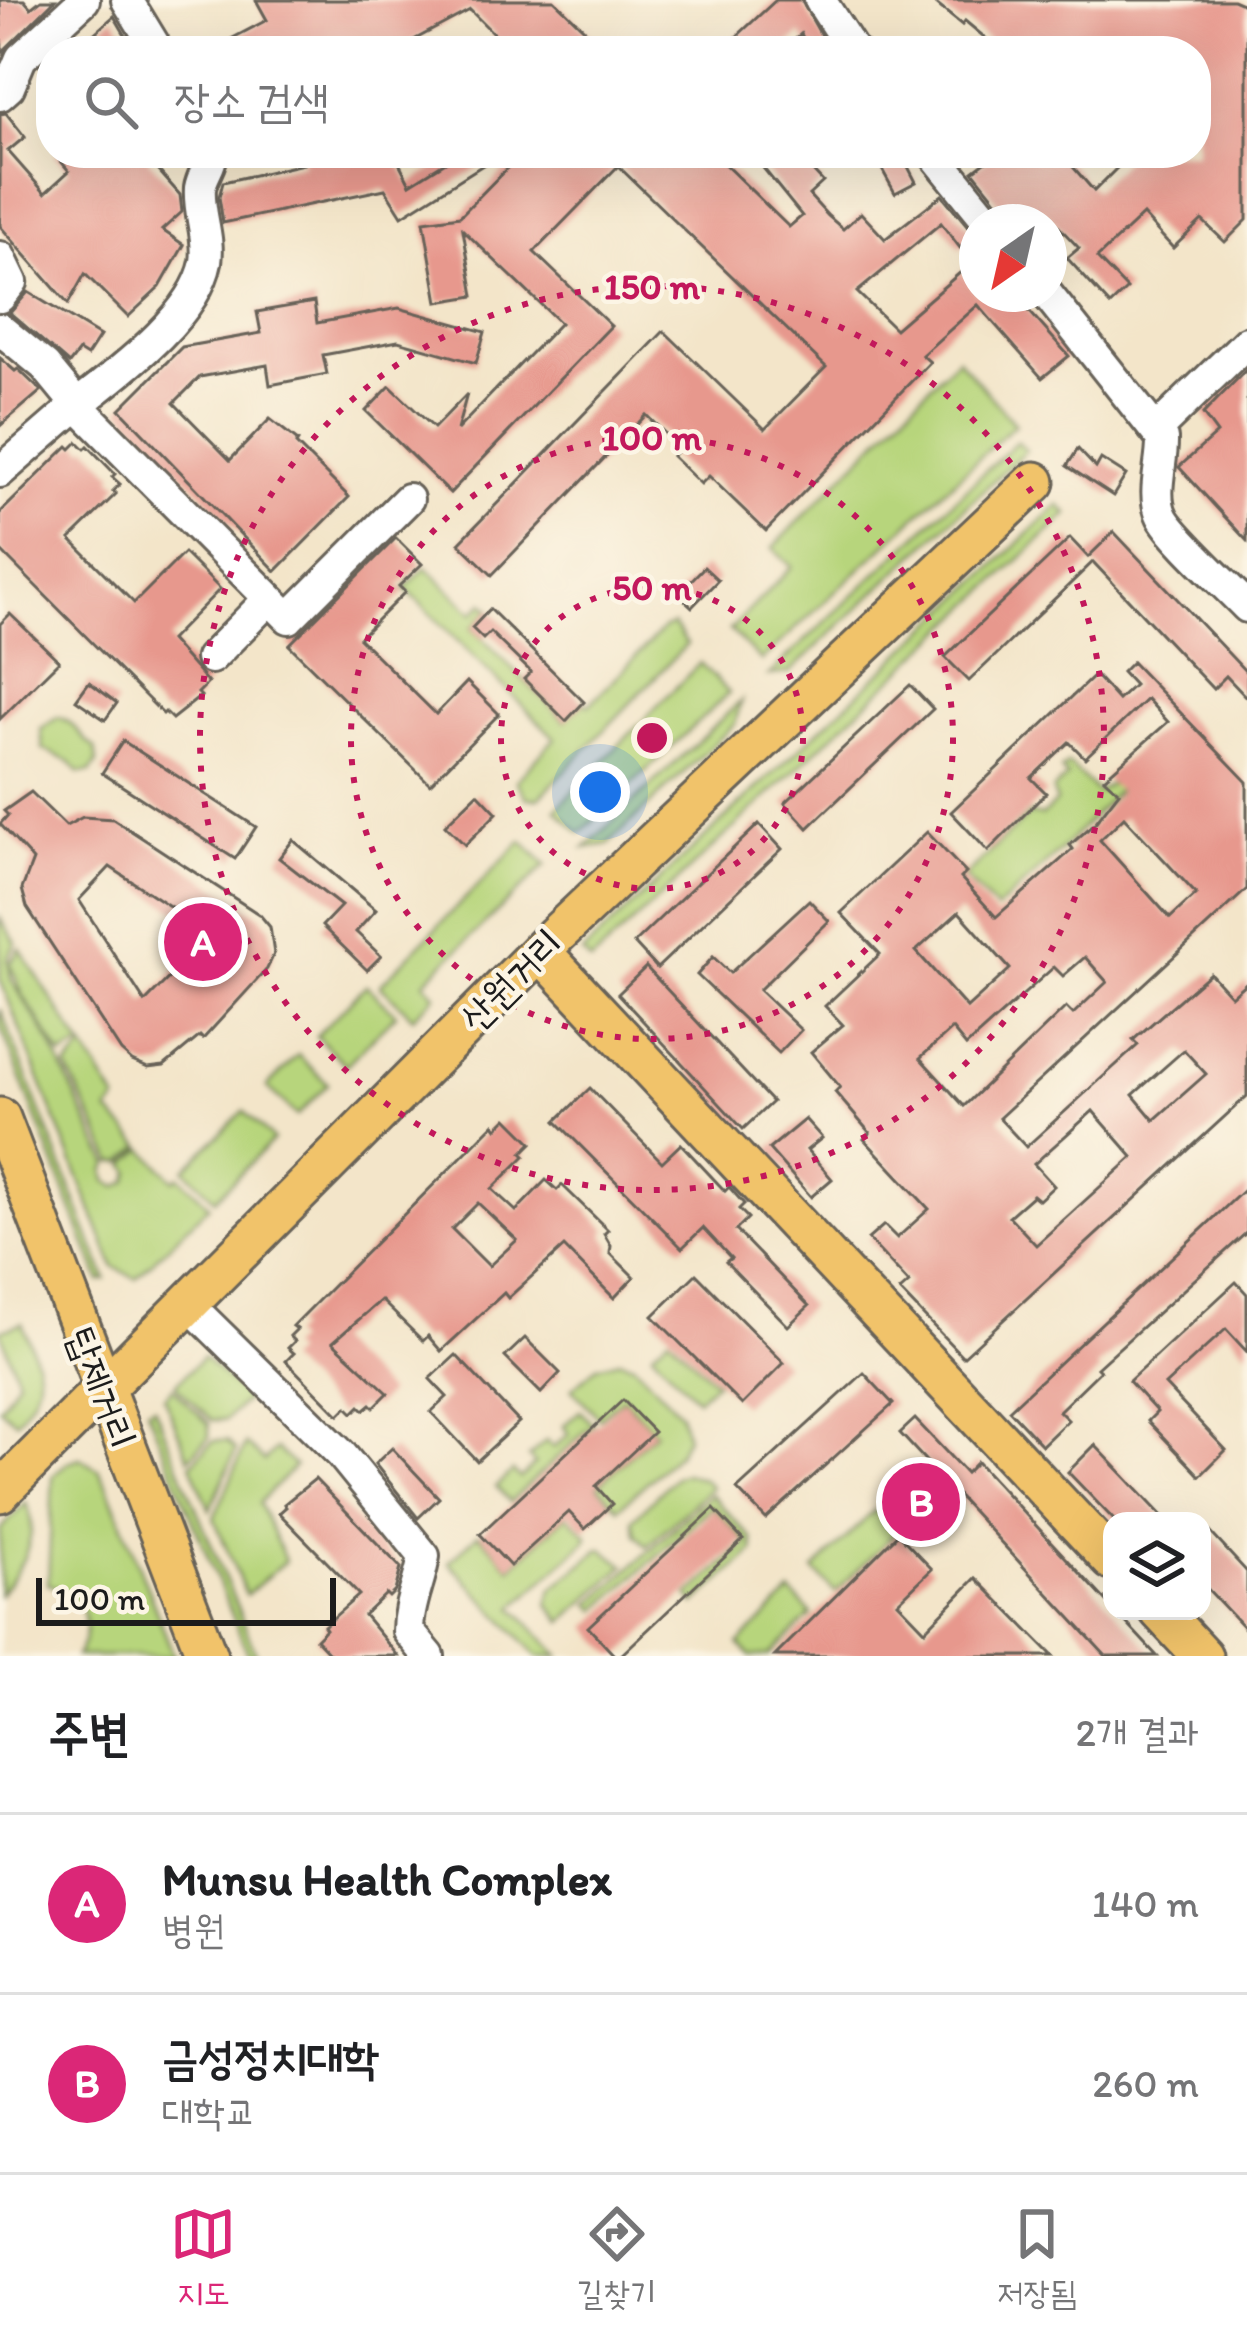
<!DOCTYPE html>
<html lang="ko">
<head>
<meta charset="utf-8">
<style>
  body { margin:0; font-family:Itim,"Poor Story",sans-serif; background:#f6f6f6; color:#202124 }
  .controls { position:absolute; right:36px; bottom:36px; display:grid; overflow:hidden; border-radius:24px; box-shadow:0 12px 48px #0002 }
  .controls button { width:108px; height:108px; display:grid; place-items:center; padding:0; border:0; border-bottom:3px solid #e0e0e0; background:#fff; color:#202124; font:60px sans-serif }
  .compass { position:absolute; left:959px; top:204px; width:108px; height:108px; border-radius:50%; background:#fff; box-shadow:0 12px 48px #0002; rotate:214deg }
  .scale { position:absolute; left:36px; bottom:30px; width:300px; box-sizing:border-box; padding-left:12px; border:6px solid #1c1c1c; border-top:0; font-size:33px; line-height:42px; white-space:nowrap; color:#1c1c1c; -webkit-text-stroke:9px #fcf5e5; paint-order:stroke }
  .you { position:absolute; left:600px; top:792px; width:42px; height:42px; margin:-30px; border:9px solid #fff; border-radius:50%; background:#1a73e8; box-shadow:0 0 0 18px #1a73e833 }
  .badge { display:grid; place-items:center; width:78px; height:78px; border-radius:50%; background:#db2777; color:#fff; font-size:39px; font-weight:700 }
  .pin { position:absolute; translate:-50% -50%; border:6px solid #fff; box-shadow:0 3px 12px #0006 }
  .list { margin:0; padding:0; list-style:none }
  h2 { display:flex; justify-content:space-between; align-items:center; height:156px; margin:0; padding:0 48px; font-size:51px }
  h2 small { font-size:39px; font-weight:400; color:#757577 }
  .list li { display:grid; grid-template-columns:78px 1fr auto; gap:36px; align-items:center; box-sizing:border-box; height:180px; padding:0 48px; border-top:3px solid #e0e0e0 }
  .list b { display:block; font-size:45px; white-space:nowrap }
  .list p { margin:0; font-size:39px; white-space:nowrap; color:#757577 }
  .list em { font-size:39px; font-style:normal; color:#757577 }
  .icon { flex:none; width:66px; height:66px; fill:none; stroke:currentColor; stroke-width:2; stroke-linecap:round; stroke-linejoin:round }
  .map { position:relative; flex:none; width:1247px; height:1656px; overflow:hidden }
  .search { position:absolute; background:#fff; box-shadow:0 12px 48px #0002; left:36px; right:36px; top:36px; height:132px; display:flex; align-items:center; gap:30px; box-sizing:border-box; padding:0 42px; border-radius:48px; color:#757577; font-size:45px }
  .sheet { height:516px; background:#fff }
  nav { display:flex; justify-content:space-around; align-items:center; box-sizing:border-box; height:168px; border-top:3px solid #e0e0e0; background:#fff; font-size:33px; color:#757577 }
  nav a { display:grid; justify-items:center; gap:6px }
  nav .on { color:#db2777 }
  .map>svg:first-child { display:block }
  .green { fill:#b7d57c; stroke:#6a784c; stroke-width:3 }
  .building { fill:#e7988d; fill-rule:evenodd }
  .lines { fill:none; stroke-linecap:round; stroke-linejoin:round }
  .minor-casing { stroke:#676259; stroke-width:36 }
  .major-casing { stroke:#676259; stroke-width:45 }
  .minor { stroke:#fff; stroke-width:30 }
  .major { stroke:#f1c36a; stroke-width:39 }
  .ring { fill:none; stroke:#c2185b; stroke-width:6; stroke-dasharray:6 12 }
  .labels { text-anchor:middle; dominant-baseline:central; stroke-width:9; stroke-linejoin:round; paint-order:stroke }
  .street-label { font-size:39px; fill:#1c1c1c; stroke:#fcf5e5 }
  .centre { fill:#c2185b; stroke:#fcf5e5; stroke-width:6 }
  .ring-label { font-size:36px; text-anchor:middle; font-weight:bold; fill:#c2185b; stroke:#fcf5e5; stroke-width:9; stroke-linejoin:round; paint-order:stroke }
</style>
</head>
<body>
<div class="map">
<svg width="1247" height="1656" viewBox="0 0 1247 1656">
  <rect width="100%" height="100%" fill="#fcf5e5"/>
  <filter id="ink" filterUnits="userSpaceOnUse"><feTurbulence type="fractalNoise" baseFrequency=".00833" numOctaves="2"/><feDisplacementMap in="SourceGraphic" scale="24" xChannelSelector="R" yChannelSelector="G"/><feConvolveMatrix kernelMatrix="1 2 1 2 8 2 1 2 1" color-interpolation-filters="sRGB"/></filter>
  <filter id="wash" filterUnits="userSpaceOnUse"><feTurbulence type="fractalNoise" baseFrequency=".004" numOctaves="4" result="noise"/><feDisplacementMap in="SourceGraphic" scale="48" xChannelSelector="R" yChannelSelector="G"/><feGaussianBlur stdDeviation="2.7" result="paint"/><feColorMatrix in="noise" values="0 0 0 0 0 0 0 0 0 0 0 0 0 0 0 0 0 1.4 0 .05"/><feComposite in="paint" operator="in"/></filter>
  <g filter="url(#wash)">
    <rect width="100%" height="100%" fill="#f3e5c9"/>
    <g class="green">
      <path d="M957 358 1015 424 761 661 730 630 792 567 773 548Z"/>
      <path d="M1017 441 1026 450 789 673 769 675Z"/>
      <path d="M1059 505 1068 514 591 962 582 953Z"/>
      <path d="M426 567 473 613 484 603 490 609 472 628 565 721 584 702 589 705 664 628 673 625 687 644 539 798H527L516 781 555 738 405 588Z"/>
      <path d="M700 663 729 693 580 833 556 809Z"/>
      <path d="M741 701 735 724 608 844 585 848Z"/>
      <path d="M58 717C74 720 80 739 95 748L97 763 90 772 79 773 70 762 43 749 41 729Z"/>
      <path d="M1068 764 1097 792 1116 780 1121 787 1064 847 996 910 964 877 1030 814 1042 816 1056 802 1053 790 1067 777 1061 770Z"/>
      <path d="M522 841 546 865 424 982 436 995 413 1017 380 985Z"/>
      <path d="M0 918 16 943 8 958 11 979 51 1043 96 1140 109 1164 105 1170 107 1181 117 1187 127 1182 131 1172 126 1164 144 1149 174 1180 179 1176 209 1205 136 1278 114 1267 0 979Z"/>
      <path d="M20 949 82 1046 62 1057 23 995 10 964Z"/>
      <path d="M366 985 396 1014 346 1065 316 1036Z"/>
      <path d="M0 1008 106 1279 100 1281 0 1025Z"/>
      <path d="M84 1048 117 1101 109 1112 142 1147 123 1162H113L67 1068Z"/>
      <path d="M298 1055 328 1084 297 1116 267 1087Z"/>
      <path d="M244 1111 273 1140 215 1199 185 1169Z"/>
      <path d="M22 1323C40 1370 49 1379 16 1421L0 1408 18 1379 0 1331Z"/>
      <path d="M669 1336 715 1382 697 1399 652 1352Z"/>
      <path d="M203 1357 247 1399 226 1420H212L175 1385Z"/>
      <path d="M619 1360 634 1364 680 1413 686 1436 678 1453 619 1508 598 1486 655 1432 623 1398 599 1418 572 1389 597 1366Z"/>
      <path d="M172 1388 209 1424V1437L189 1458 164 1397Z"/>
      <path d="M154 1406 257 1656H249L147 1409Z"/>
      <path d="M580 1411 593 1424 510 1502 496 1487 513 1471 520 1478 535 1464 529 1457 546 1441 553 1448 569 1434 563 1426Z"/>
      <path d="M213 1441H227L236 1450 210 1510 191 1464Z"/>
      <path d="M246 1444 264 1461 276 1449 295 1466 259 1503 285 1561 246 1595 214 1518Z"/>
      <path d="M80 1458 99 1470 108 1487 174 1656H76C96 1626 83 1593 48 1584L53 1476 68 1462Z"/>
      <path d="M685 1473 703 1479 711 1487 647 1546 636 1534 633 1519 676 1476Z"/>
      <path d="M711 1494 752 1539 754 1551 695 1604 689 1596 747 1543 712 1506 597 1610 591 1604Z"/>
      <path d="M26 1503C41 1535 20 1570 0 1594V1530Z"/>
      <path d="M875 1510 896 1532 835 1592 814 1570Z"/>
      <path d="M567 1515 588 1536 586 1541 514 1607 560 1656H538L449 1562 478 1534 511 1568Z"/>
      <path d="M601 1548 625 1565 563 1622 548 1604 553 1588Z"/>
      <path d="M791 1593 812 1614 769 1656H751L739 1644Z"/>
    </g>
    <g id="blocks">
      <g class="building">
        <path d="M0 0H24L31 8 41 0H55L2 52Z"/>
        <path d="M256 0H554L607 51H503L491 40 495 35 470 10 393 51H208L267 20Z"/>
        <path d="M776 0H801L830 51H810L801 34 782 51H721Z"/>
        <path d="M931 0H1233L1247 6V220L1225 242 1202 220 1173 248 1143 215 1097 258 1127 289 1110 305 1067 258 1079 248 1042 209 1028 222H1014L973 171 997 153H1061L1094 191 1132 153H1196V51H1001L965 21 962 25Z"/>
        <path d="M114 16 133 48 129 51H74Z"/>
        <path d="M6 113 25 137 8 151 45 193 69 171 54 153H143L180 195 182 212 162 230 184 245 160 287 128 317 85 274 68 304 0 226V114Z"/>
        <path d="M313 153H394L410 184 460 153H502L402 216 385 189 223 223 219 197 223 182 303 164 301 155Z"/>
        <path d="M522 153H547L561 167 575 153H713L789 227 802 216 751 153H796L823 182 809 195 828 216 843 229 861 213 885 239 942 195 976 236 960 248 941 223 857 292 895 329 962 271 977 294H1014L1069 356 1042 378 978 305 922 355 930 362 766 531 709 476 701 484 672 456 680 448 646 415 492 575 459 543 664 331 765 429 826 367 618 166 534 252 611 326 450 493 366 411 390 386 434 428 467 394 457 430 560 323 463 230 474 296 438 302 424 221 460 216Z"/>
        <path d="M873 153H901L916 182 895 193Z"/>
        <path d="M28 292 100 336 87 356 79 351 69 364 10 313Z"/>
        <path d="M314 302 317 323 399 308 485 332 476 363 398 341 323 355 327 374 270 385 267 365 200 377 174 403 230 460 270 419 298 441 296 444 349 497 276 571 120 409 182 347 261 333 257 312Z"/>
        <path d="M0 358 15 371 18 369 41 391 0 426Z"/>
        <path d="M1247 369V541L1179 467 1217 433 1203 414Z"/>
        <path d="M78 442 85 449 88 446 115 474 112 477 120 484 113 491 116 494 70 539 134 603 184 553 220 589 170 640 208 683 198 693 201 696 172 719 165 712 163 714 0 550V513L68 446 71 449Z"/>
        <path d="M1078 449 1096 468 1101 459 1126 475 1113 496 1067 466Z"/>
        <path d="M1114 532 1247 673V698L1226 676 1213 689 1093 562 969 681 945 657 1070 538 1088 557Z"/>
        <path d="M396 538 422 564 399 586 405 592 359 638 436 714 467 682 499 714 430 784 289 645Z"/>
        <path d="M704 567 718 580 692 607 678 594Z"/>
        <path d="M490 609 584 702 566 721 524 679 531 672 490 632 483 639 472 628Z"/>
        <path d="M10 614 59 661 0 719V624Z"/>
        <path d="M1132 662 1247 782V889L999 1118 1026 1147 1138 1045 1133 1040 1210 973 1231 996 1247 982V1096L963 1357 900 1291 909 1283 868 1239 884 1225 897 1238 929 1209 864 1139 870 1133 835 1092 840 1087 811 1052 843 1025 825 1006 880 954 841 913 927 832 966 873 961 878 996 917 1073 849 1070 845 1095 823 1119 792 1104 778 1168 722 1147 699 1085 758 1069 742 1031 778 1046 793 988 851 951 812 1095 675 1118 700 1134 685 1122 672ZM1124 817 1196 894 1170 918 1100 840ZM959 912 1010 969 967 1008 916 951ZM1085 957 1107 982 1073 1014 1066 1007 964 1106 920 1058 952 1029 966 1046 1054 967 1063 976ZM1184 1050 1206 1074 1154 1120 1133 1095ZM1093 1111 1133 1157 1036 1245 1009 1216 1033 1195 1039 1200 1054 1186 1034 1164Z"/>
        <path d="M89 682 117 703 105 720 76 700Z"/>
        <path d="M910 685 933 709 808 828 785 803Z"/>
        <path d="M123 741 256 827 235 859 102 773Z"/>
        <path d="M31 792 66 826 83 817 113 819 260 915 270 927 274 954 267 969 203 1039 200 1036 164 1066 148 1068 132 1061 121 1051 27 907 22 889 33 860 0 824 8 815 4 811ZM110 867 212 934 145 1002 79 900Z"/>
        <path d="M478 793 497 813 465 845 445 825Z"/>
        <path d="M759 824 782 849 657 968 634 943Z"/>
        <path d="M293 840 376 910 356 932 381 956 367 970 322 926 341 906 279 858Z"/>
        <path d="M809 900 829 921 759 990 801 1030 779 1053 697 975 713 957 730 973Z"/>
        <path d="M646 967 772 1102 743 1129 618 994Z"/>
        <path d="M590 1088 662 1162 681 1144 725 1191 729 1187 744 1204 739 1209 748 1218 736 1230 809 1306 788 1326 726 1262 731 1258 703 1228 682 1248 556 1121Z"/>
        <path d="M507 1118 532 1143 522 1153 525 1156 492 1189 516 1211 546 1180 557 1190 562 1185 608 1230 604 1234 611 1246 610 1253 634 1277 614 1298 564 1247 508 1298 504 1293 441 1351 428 1336 423 1341 381 1300 333 1342 388 1393 374 1407 371 1404 364 1410 360 1406 353 1413 347 1407 339 1415 286 1361 294 1353 288 1348 295 1341 290 1336 297 1329 293 1326 494 1124 497 1128ZM478 1203 517 1240 489 1266 452 1229Z"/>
        <path d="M805 1119 822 1138 807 1150 832 1179 811 1197 769 1149Z"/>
        <path d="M1247 1187V1232L1097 1368 1100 1371 1059 1411 1068 1420 1042 1445 1009 1410Z"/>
        <path d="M696 1274 784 1363 742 1405 653 1316Z"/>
        <path d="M1236 1282 1247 1294V1352L1226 1329 1165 1385 1226 1450 1200 1476 1148 1421 1157 1412 1129 1381Z"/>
        <path d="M525 1338 560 1373 541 1393 505 1357Z"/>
        <path d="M456 1355 519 1422 477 1461 431 1412 447 1397 430 1379Z"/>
        <path d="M864 1373 893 1404 766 1519 737 1489Z"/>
        <path d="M623 1400 654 1432 596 1486 612 1504 585 1529 569 1512 510 1566 480 1534Z"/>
        <path d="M915 1419 966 1473 977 1462 1157 1656H1106L900 1433Z"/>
        <path d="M1095 1445 1167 1521H1115L1068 1472Z"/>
        <path d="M392 1448 439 1498 418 1518 375 1464Z"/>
        <path d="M315 1479 401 1568 395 1591 389 1597 386 1594 364 1615 398 1656H332L316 1639 326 1629 324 1626 359 1595 279 1513 286 1507 284 1504Z"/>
        <path d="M714 1509 743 1540 620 1656H615L588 1627Z"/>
        <path d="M1202 1523 1247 1572V1631L1202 1583Z"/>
        <path d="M898 1534 932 1569 898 1602 925 1630 976 1578 1053 1656H775Z"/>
      </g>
    </g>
  </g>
  <g filter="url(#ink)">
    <use href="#blocks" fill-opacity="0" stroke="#676259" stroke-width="3"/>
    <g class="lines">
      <defs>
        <g id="minor">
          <path d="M127 0 158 51"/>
          <path d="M820 0 853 51"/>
          <path d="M0 95 9 87 21 58 84 0"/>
          <path d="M212 153C211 166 202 175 200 188 198 213 210 236 206 262 196 316 119 372 77 405L289 618 408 499"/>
          <path d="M933 153 989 222"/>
          <path d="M0 257 12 282 0 297"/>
          <path d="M1047 294 1162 439C1163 463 1151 494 1162 516 1170 534 1230 589 1247 607"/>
          <path d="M0 329 45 366 77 405 0 472"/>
          <path d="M1156 430 1247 342"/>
          <path d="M211 658 269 599"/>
          <path d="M188 1304 341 1454 424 1556C420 1583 408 1604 408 1631L429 1656"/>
        </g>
        <g id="major">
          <path d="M540 951 1112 1560"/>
          <path d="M0 1118 207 1656"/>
          <path d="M0 1492 556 935 1035 482"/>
          <path d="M1160 1611 1202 1656"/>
        </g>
      </defs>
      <use href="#minor" class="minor-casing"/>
      <use href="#major" class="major-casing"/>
      <use href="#minor" class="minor"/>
      <use href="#major" class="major"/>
    </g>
  </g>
  <g class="ring">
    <circle cx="652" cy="738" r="151"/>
    <circle cx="652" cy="738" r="301"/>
    <circle cx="652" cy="738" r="452"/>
  </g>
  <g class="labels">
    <g class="street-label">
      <text transform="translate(511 980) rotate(-45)">산원거리</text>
      <text transform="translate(102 1388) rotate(69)">탑제거리</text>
    </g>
  </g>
  <circle cx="652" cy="738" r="18" class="centre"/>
  <g class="ring-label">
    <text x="652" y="299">150 m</text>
    <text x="652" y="450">100 m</text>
    <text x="652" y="600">50 m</text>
  </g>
</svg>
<div class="controls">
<button><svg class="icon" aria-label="layers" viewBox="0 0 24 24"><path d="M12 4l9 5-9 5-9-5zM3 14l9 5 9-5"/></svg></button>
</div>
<svg class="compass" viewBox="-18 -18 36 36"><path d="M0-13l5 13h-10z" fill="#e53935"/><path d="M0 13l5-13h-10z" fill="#757577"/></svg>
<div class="scale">100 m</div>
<div class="you"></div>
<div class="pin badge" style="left:203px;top:942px">A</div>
<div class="pin badge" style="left:921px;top:1502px">B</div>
<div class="search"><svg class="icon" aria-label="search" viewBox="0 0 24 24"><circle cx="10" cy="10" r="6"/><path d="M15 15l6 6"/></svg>장소 검색</div>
</div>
<section class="sheet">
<h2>주변<small>2개 결과</small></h2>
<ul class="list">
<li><span class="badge">A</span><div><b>Munsu Health Complex</b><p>병원</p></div><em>140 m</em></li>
<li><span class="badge">B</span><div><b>금성정치대학</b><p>대학교</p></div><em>260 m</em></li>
</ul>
</section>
<nav>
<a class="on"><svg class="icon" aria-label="map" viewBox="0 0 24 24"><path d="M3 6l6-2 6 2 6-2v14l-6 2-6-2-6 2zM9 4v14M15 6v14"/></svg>지도</a>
<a><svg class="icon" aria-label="directions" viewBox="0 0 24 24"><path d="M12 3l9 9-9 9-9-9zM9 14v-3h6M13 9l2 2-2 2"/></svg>길찾기</a>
<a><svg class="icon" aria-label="saved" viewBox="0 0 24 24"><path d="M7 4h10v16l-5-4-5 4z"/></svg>저장됨</a>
</nav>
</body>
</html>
